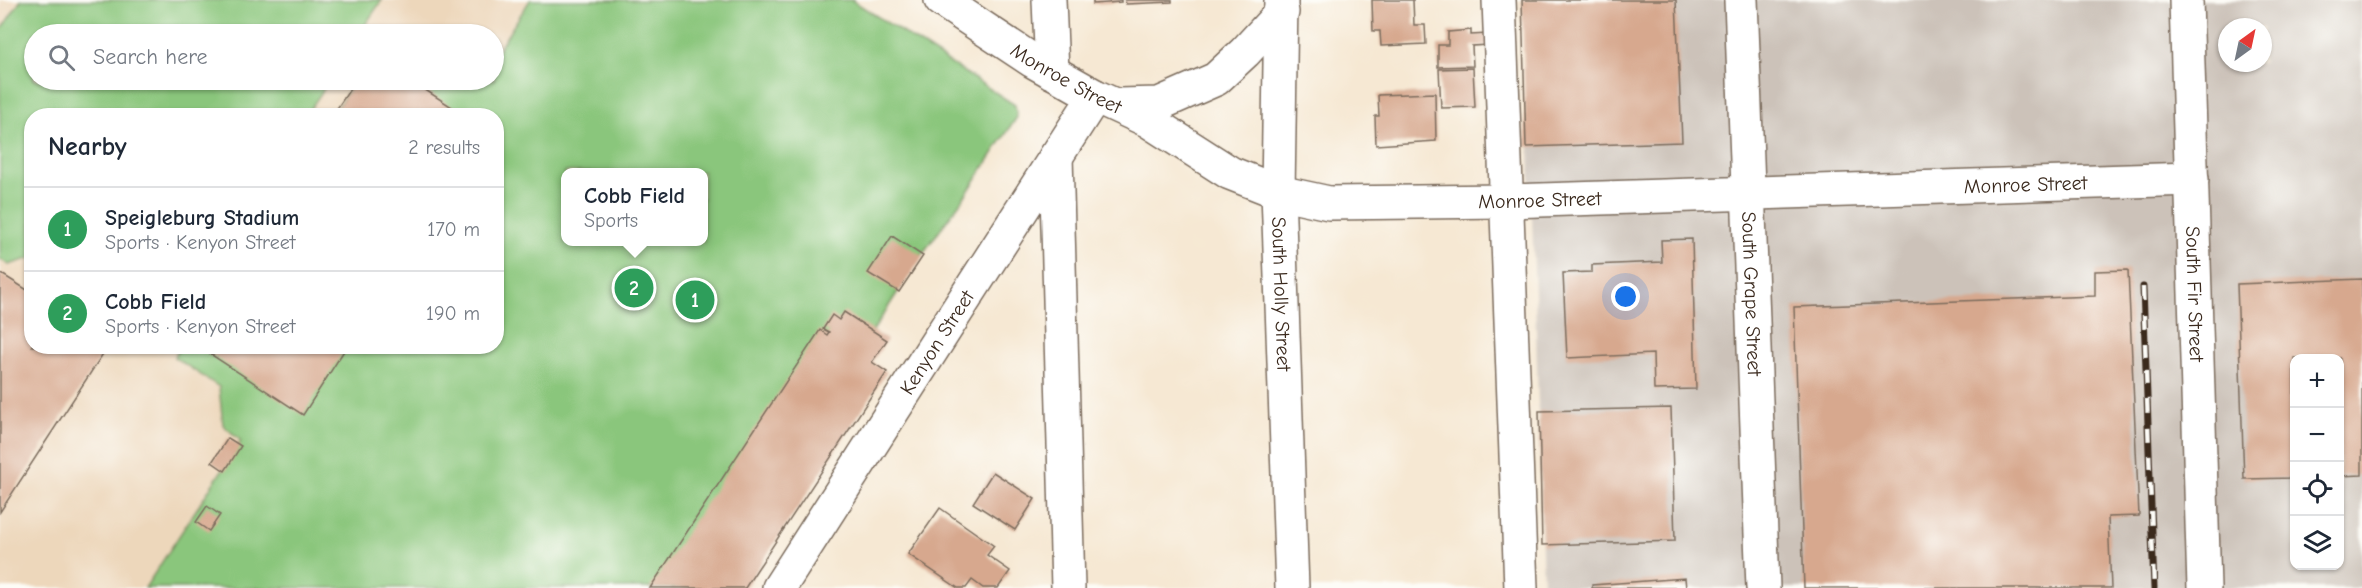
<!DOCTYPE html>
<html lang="en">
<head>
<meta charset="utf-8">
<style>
  body { margin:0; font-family:"Comic Neue",sans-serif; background:#f2f2f3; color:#1f2937 }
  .controls { position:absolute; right:18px; bottom:18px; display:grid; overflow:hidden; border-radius:12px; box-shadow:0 2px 4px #0004 }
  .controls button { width:54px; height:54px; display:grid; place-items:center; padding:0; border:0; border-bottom:2px solid #e0e1e3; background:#fff; color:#1f2937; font:30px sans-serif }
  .compass { position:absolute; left:2218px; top:18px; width:54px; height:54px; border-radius:50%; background:#fff; box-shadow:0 2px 4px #0004; rotate:33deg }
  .you { position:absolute; left:1626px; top:297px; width:21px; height:21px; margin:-15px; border:4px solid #fff; border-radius:50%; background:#1a73e8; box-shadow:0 0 0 9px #1a73e833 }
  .badge { display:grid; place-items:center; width:39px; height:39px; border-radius:50%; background:#7c3aed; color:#fff; font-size:20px; font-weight:700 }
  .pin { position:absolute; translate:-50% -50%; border:3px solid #fff; box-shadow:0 2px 6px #0006 }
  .popup { position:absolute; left:561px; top:168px; width:147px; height:78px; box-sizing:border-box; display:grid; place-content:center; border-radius:12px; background:#fff; filter:drop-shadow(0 2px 4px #0005); font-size:20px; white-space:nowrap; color:#747a83 }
  .popup b { font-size:22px; color:#1f2937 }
  .popup::after { content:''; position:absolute; left:50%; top:100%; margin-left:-12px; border:12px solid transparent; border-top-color:#fff }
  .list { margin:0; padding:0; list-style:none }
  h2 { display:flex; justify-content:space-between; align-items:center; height:78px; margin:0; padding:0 24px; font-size:26px }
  h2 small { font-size:20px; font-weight:400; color:#747a83 }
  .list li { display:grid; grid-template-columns:39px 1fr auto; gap:18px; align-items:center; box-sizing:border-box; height:84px; padding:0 24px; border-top:2px solid #e0e1e3 }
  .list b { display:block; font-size:22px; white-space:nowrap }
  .list p { margin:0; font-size:20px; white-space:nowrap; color:#747a83 }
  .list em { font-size:20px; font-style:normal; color:#747a83 }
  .icon { flex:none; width:33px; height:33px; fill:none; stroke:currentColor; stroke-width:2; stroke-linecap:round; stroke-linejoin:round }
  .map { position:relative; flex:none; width:2362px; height:588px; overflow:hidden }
  .search { position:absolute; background:#fff; box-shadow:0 2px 4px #0004; left:24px; top:24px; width:480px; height:66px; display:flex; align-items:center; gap:15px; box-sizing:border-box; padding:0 21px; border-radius:33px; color:#747a83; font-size:22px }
  .panel { position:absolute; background:#fff; box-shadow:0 2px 4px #0004; left:24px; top:108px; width:480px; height:246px; border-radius:24px }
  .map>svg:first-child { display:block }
  .built { fill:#edd7bb }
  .industrial { fill:#ccc2b9; fill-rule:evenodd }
  .green { fill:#8ac67c; stroke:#62784d; stroke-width:1.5; fill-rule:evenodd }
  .building { fill:#d7a88e }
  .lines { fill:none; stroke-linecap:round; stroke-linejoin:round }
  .minor-casing { stroke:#7c6c5d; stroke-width:36 }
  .minor { stroke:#fff; stroke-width:33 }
  .rail-casing { stroke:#3b2a1e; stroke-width:7 }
  .rail { stroke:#fdfcf7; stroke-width:4.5; stroke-dasharray:14; stroke-linecap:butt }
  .labels { text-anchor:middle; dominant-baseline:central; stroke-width:4.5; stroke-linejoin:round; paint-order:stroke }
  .street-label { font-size:20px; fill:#3b2a1e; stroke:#fdfcf7 }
</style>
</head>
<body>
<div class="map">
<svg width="2362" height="588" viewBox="0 0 2362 588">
  <rect width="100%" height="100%" fill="#fdfcf7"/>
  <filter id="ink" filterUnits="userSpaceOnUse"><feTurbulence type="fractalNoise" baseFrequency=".0167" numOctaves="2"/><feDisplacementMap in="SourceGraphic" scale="12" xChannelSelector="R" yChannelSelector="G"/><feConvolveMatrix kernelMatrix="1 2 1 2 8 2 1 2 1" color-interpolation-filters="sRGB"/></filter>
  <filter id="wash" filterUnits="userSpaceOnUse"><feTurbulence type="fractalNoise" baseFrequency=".008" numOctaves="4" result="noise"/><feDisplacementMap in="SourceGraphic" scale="24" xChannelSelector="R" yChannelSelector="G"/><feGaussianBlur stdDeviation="1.35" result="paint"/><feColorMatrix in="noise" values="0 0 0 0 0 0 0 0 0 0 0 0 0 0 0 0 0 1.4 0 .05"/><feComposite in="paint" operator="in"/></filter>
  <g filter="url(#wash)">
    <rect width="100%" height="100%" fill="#f6e8d3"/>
    <path class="built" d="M0 0H530L494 56V34H34V80H356L332 115 32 116V346L181 347 174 357 220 387 223 425 241 441 145 588H0Z"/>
    <path class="industrial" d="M1523 0H2362V588H1543L1535 292ZM2227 27H2263V63H2227ZM2294 358H2340V566H2294Z"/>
    <g class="green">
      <path d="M21 0H382L359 34H34V80H330L306 115 32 116 31 258 9 265 0 259V31Z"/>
      <path d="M530 0H852L1015 105 1017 117 967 193 923 253 707 588H145L241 441 223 425 219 387 174 357 181 347 496 346V116L332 115 356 80H494V56ZM565 172H703V242H565Z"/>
    </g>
    <g id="blocks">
      <g class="building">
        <path d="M1093 0H1121V2L1093 4Z"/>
        <path d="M1125 0H1172V2L1126 4Z"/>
        <path d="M1372 0H1413L1414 25H1425L1426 44 1381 46 1380 31H1373Z"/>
        <path d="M1522 0H1676L1682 142 1526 147Z"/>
        <path d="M1471 30V35L1488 34 1489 45 1472 46 1473 66 1438 67V45H1448V32Z"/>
        <path d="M1473 68 1475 107 1441 108 1439 69Z"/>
        <path d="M356 80H410L466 116H332Z"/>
        <path d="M1435 93 1436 141 1376 145 1375 116H1379L1378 95Z"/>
        <path d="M892 236 923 256 899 292 868 273Z"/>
        <path d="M1692 239 1696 389 1654 390 1653 354 1567 358 1563 273 1592 272V265L1662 262 1661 240Z"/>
        <path d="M2128 270 2139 516 2108 517 2111 588H1804L1794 307 2095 296V271Z"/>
        <path d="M0 273 32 293V346H108L0 512Z"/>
        <path d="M2362 279V475L2340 476V358H2294V478L2244 479 2237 284Z"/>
        <path d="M844 312 887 340 872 362 887 372 745 588H650L820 330 827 335 829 332 823 329 832 315 839 320Z"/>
        <path d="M198 346H347L303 415Z"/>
        <path d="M1671 408 1675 541 1542 545 1539 411Z"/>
        <path d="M228 438 241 446 225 471 212 462Z"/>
        <path d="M993 472 1035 499 1015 530 973 503Z"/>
        <path d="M207 506 220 515 209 531 196 522Z"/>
        <path d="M940 508 994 546 987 555 1010 571 998 588H983L972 580 966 588H958L908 554Z"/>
        <path d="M1685 578 1686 588H1592V585Z"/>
      </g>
    </g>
  </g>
  <g filter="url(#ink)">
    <use href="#blocks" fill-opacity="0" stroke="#7c6c5d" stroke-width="1.5"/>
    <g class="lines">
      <defs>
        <g id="minor">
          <path id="s1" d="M941 0 1033 61 1095 96 1149 121 1230 173 1278 192 1329 203 1507 201 2192 179"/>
          <path d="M1049 0 1052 72"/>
          <path id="s2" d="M1281 0 1278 192 1292 588"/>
          <path d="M1499 0 1521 588"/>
          <path id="s3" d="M1741 0 1763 588"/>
          <path id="s4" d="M2186 0 2204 588"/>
          <path d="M1119 105 1159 104 1216 79 1245 52 1282 12"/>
          <path d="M1056 156 1068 588"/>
          <path id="s5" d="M779 588 1095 96"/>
        </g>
      </defs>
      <use href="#minor" class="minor-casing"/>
      <use href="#minor" class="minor"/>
      <defs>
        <path id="rail" d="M2143 287 2154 588"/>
      </defs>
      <use href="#rail" class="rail-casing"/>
      <use href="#rail" class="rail"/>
    </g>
  </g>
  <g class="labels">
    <g class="street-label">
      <text stroke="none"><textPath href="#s1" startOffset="148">Monroe Street</textPath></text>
      <text stroke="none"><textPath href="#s1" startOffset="1138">Monroe Street</textPath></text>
      <text stroke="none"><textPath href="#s1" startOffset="652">Monroe Street</textPath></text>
      <text stroke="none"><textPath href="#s2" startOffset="294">South Holly Street</textPath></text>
      <text stroke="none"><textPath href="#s3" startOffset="294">South Grape Street</textPath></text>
      <text stroke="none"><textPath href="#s4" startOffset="294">South Fir Street</textPath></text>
      <text stroke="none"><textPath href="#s5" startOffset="292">Kenyon Street</textPath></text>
    </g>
  </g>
</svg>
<div class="controls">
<button>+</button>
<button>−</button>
<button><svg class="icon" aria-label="locate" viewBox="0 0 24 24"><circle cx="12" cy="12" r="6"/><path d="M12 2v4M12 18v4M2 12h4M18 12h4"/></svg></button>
<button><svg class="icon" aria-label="layers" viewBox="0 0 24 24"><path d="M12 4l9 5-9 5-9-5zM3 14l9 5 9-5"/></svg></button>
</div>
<svg class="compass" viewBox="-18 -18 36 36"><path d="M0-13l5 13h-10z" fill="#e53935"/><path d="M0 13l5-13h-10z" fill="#747a83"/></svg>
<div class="you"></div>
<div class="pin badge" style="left:695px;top:300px;background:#2e9e5b">1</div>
<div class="pin badge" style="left:634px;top:288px;background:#2e9e5b">2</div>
<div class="popup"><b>Cobb Field</b>Sports</div>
<div class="search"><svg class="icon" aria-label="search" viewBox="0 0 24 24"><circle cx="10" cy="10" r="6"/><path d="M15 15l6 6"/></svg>Search here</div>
<section class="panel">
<h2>Nearby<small>2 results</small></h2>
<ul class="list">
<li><span class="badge" style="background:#2e9e5b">1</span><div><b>Speigleburg Stadium</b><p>Sports · Kenyon Street</p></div><em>170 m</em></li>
<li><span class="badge" style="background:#2e9e5b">2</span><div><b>Cobb Field</b><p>Sports · Kenyon Street</p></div><em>190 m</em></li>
</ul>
</section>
</div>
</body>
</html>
